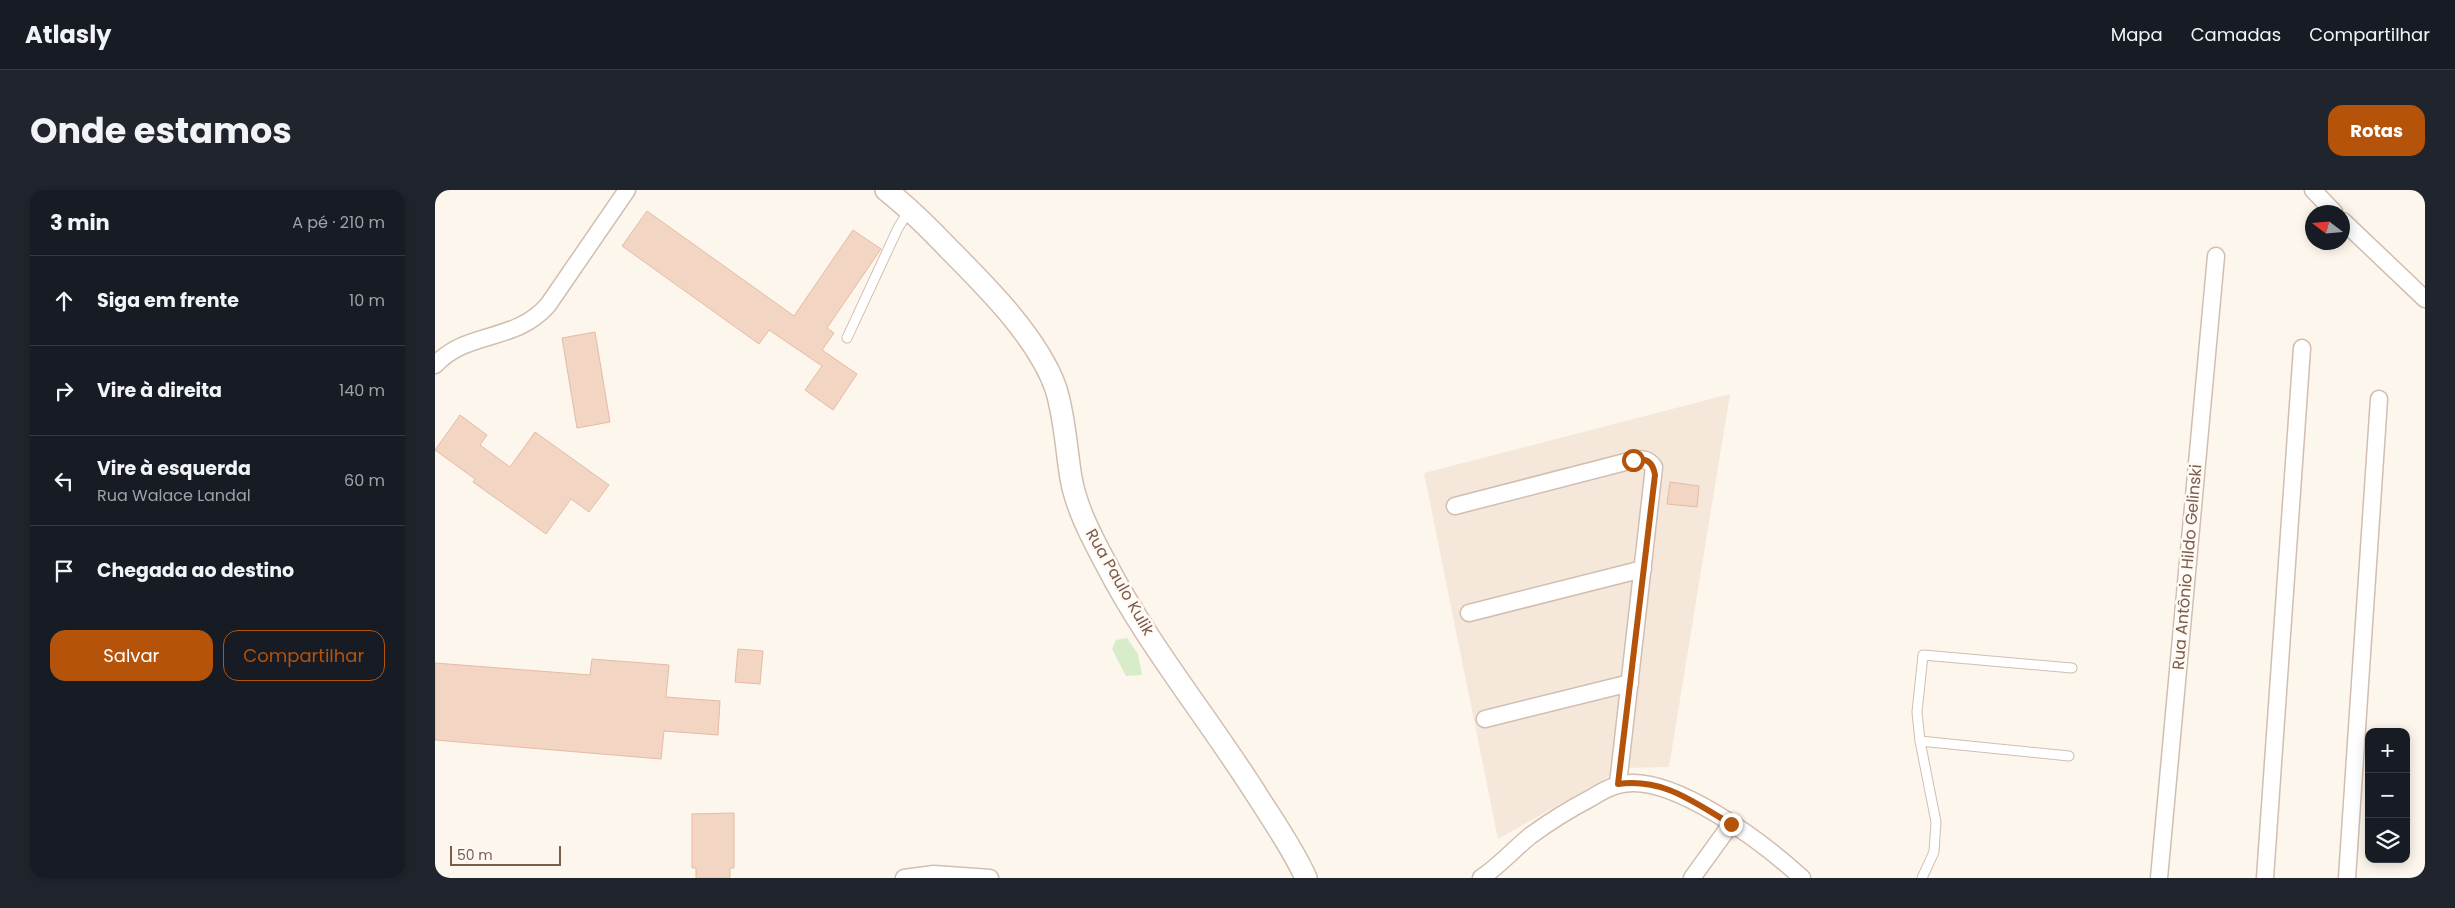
<!DOCTYPE html>
<html lang="pt">
<head>
<meta charset="utf-8">
<style>
  body { margin:0; font-family:Poppins,sans-serif; background:#20242c; color:#f1f3f6 }
  .controls { position:absolute; right:15px; bottom:15px; display:grid; overflow:hidden; border-radius:10px; box-shadow:0 2px 12px #0003 }
  .controls button { width:45px; height:45px; display:grid; place-items:center; padding:0; border:0; border-bottom:1px solid #363941; background:#171b24; color:#f1f3f6; font:25px sans-serif }
  .compass { position:absolute; left:1870px; top:15px; width:45px; height:45px; border-radius:50%; background:#171b24; box-shadow:0 2px 12px #0003; rotate:286deg }
  .scale { position:absolute; left:15px; bottom:12px; width:111px; box-sizing:border-box; padding-left:5px; border:2px solid #7a5c4d; border-top:0; font-size:14px; line-height:18px; white-space:nowrap; color:#7a5c4d; -webkit-text-stroke:4px #fffaf3; paint-order:stroke }
  .stop { position:absolute; width:15px; height:15px; margin:-11px; border:4px solid #b45309; border-radius:50%; background:#fff }
  .stop.end { background:#b45309; border-color:#fff; box-shadow:0 1px 5px #0008 }
  .list { margin:0; padding:0; list-style:none }
  h2 { display:flex; justify-content:space-between; align-items:center; height:65px; margin:0; padding:0 20px; font-size:21px }
  h2 small { font-size:16px; font-weight:400; color:#9ea1a6 }
  .list li { display:grid; grid-template-columns:32px 1fr auto; gap:15px; align-items:center; box-sizing:border-box; height:90px; padding:0 20px; border-top:1px solid #363941 }
  .list b { display:block; font-size:19px; white-space:nowrap }
  .list p { margin:0; font-size:16px; white-space:nowrap; color:#9ea1a6 }
  .list em { font-size:16px; font-style:normal; color:#9ea1a6 }
  .actions { display:flex; gap:10px; padding:15px 20px }
  .actions a { flex:1; padding:11px 0; border:1px solid #b45309; border-radius:15px; text-align:center; font-size:18px; color:#b45309 }
  .actions .main { background:#b45309; color:#fff }
  .icon { flex:none; width:28px; height:28px; fill:none; stroke:currentColor; stroke-width:2; stroke-linecap:round; stroke-linejoin:round }
  .map { position:relative; flex:none; width:1990px; height:688px; overflow:hidden; border-radius:15px }
  header { display:flex; align-items:center; gap:30px; box-sizing:border-box; height:70px; padding:0 25px; background:#171b24; border-bottom:1px solid #363941 }
  header strong { font-size:24px }
  nav { display:flex; gap:28px; margin-inline-start:auto; font-size:18px }
  .intro { display:flex; align-items:center; justify-content:space-between; box-sizing:border-box; height:120px; padding:0 30px }
  h1 { margin:0; font-size:35px }
  .button { padding:12px 22px; border-radius:15px; background:#b45309; color:#fff; font-size:18px; font-weight:700 }
  main { display:flex; gap:30px; padding:0 30px }
  aside { flex:1; background:#171b24; border-radius:15px; box-shadow:0 2px 12px #0003 }
  .map>svg:first-child { display:block }
  .residential { fill:#f5e8da }
  .green { fill:#d8ecc9 }
  .building { fill:#f3d5c3; stroke:#e6bba3 }
  .lines { fill:none; stroke-linecap:round; stroke-linejoin:round }
  .service-casing { stroke:#d1beb0; stroke-width:11 }
  .minor-casing { stroke:#d1beb0; stroke-width:19 }
  .tertiary-casing { stroke:#d1beb0; stroke-width:24 }
  .service { stroke:#fff; stroke-width:9 }
  .minor { stroke:#fff; stroke-width:16 }
  .tertiary { stroke:#fff; stroke-width:21 }
  .route { stroke:#b45309; stroke-width:6 }
  .labels { text-anchor:middle; dominant-baseline:central; stroke-width:5; stroke-linejoin:round; paint-order:stroke }
  .street-label { font-size:16px; fill:#7a5c4d; stroke:#fffaf3 }
</style>
</head>
<body>
<header>
<strong>Atlasly</strong>
<nav><a>Mapa</a><a>Camadas</a><a>Compartilhar</a></nav>
</header>
<div class="intro"><h1>Onde estamos</h1><a class="button">Rotas</a></div>
<main>
<aside>
<h2>3 min<small>A pé · 210 m</small></h2>
<ul class="list">
<li><svg class="icon" aria-label="ahead" viewBox="0 0 24 24"><path d="M12 20V5M6 11l6-6 6 6"/></svg><div><b>Siga em frente</b></div><em>10 m</em></li>
<li><svg class="icon" aria-label="right" viewBox="0 0 24 24"><path d="M7 20v-9h11M14 6l5 5-5 5"/></svg><div><b>Vire à direita</b></div><em>140 m</em></li>
<li><svg class="icon" aria-label="left" viewBox="0 0 24 24"><path d="M17 20v-9H6M10 6l-5 5 5 5"/></svg><div><b>Vire à esquerda</b><p>Rua Walace Landal</p></div><em>60 m</em></li>
<li><svg class="icon" aria-label="arrive" viewBox="0 0 24 24"><path d="M6 21V4h12l-3 4 3 4H6"/></svg><div><b>Chegada ao destino</b></div></li>
</ul>
<div class="actions"><a class="main">Salvar</a><a>Compartilhar</a></div>
</aside>
<div class="map">
<svg width="1990" height="688" viewBox="0 0 1990 688">
  <rect width="100%" height="100%" fill="#fdf6ec"/>
  <path class="residential" d="M1295 204 1234 577 1189 578 1063 649 989 283Z"/>
  <path class="green" d="M692 448 703 464 707 485 691 486 677 459 681 450Z"/>
  <g class="building">
    <path d="M212 21 359 126 418 40 446 59 392 138 399 143 387 160 422 184 398 220 370 200 387 176 334 140 324 154 187 56Z"/>
    <path d="M160 142 175 232 142 238 127 148Z"/>
    <path d="M25 225 52 245 45 255 75 277 100 242 174 295 154 322 136 309 111 344 38 292 40 289 0 260Z"/>
    <path d="M1235 292 1264 296 1262 317 1232 314Z"/>
    <path d="M303 459 328 461 325 494 300 492Z"/>
    <path d="M157 469 234 475 231 507 285 511 283 545 229 541 226 569 0 550V473L155 485Z"/>
    <path d="M299 623V678H295V688H261V678H257V624Z"/>
  </g>
  <g class="lines">
    <defs>
      <g id="service">
        <path d="M412 148 463 38 475 19"/>
        <path d="M1485 551 1634 566"/>
        <path d="M1487 688 1499 662 1501 632 1485 551 1482 522 1488 465 1637 478"/>
      </g>
      <g id="minor">
        <path d="M1878 0 1899 22"/>
        <path d="M1908 31 1990 109"/>
        <path d="M0 175C32 140 80 153 113 115L192 0"/>
        <path d="M1020 316 1198 270C1208 268 1213 269 1219 277L1183 594"/>
        <path d="M1034 423 1208 379"/>
        <path d="M1050 529 1195 493"/>
        <path d="M469 688 499 684 555 688"/>
        <path d="M1046 688C1064 676 1078 660 1095 646 1114 632 1135 619 1156 608 1164 603 1174 597 1183 595 1234 580 1330 654 1367 688"/>
        <path d="M1257 688 1296 634"/>
        <path d="M1724 688 1781 66"/>
        <path d="M1830 688 1867 158"/>
        <path d="M1912 688 1944 209"/>
      </g>
      <path id="tertiary" d="M451 0C474 18 494 38 514 59 551 96 604 149 621 199 630 228 631 258 636 288 641 317 656 346 670 372 713 456 775 530 825 610 841 635 859 661 871 688"/>
    </defs>
    <use href="#service" class="service-casing"/>
    <use href="#minor" class="minor-casing"/>
    <use href="#tertiary" class="tertiary-casing"/>
    <use href="#service" class="service"/>
    <use href="#minor" class="minor"/>
    <use href="#tertiary" class="tertiary"/>
  </g>
  <g class="lines">
    <path class="route" d="M1198 270C1211 267 1218 272 1220 285L1183 594C1229 588 1258 612 1296 634"/>
  </g>
  <g class="labels">
    <g class="street-label">
      <text transform="translate(1752 377) rotate(-85)">Rua Antônio Hildo Gelinski</text>
      <text transform="translate(685 392) rotate(60)">Rua Paulo Kulik</text>
    </g>
  </g>
</svg>
<div class="controls">
<button>+</button>
<button>−</button>
<button><svg class="icon" aria-label="layers" viewBox="0 0 24 24"><path d="M12 4l9 5-9 5-9-5zM3 14l9 5 9-5"/></svg></button>
</div>
<svg class="compass" viewBox="-18 -18 36 36"><path d="M0-13l5 13h-10z" fill="#e53935"/><path d="M0 13l5-13h-10z" fill="#9ea1a6"/></svg>
<div class="scale">50 m</div>
<div class="stop" style="left:1198px;top:270px"></div>
<div class="stop end" style="left:1296px;top:634px"></div>
</div>
</main>
</body>
</html>
